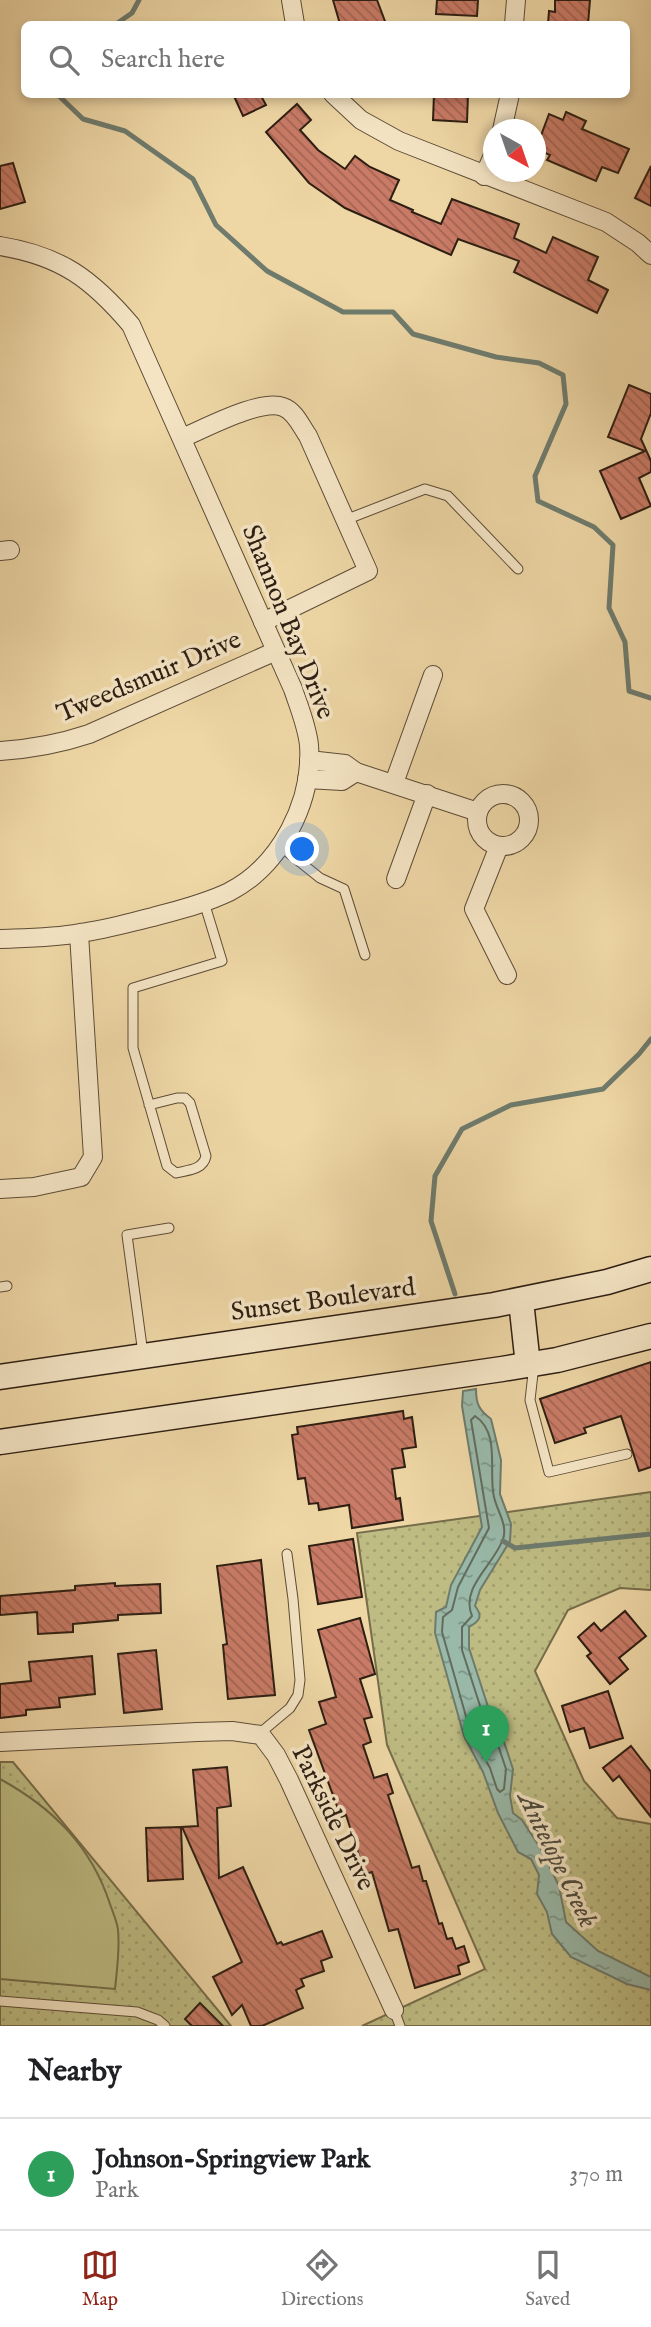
<!DOCTYPE html>
<html lang="en">
<head>
<meta charset="utf-8">
<style>
  body { margin:0; font-family:"IM FELL English",serif; background:#f6f6f6; color:#202124 }
  .compass { position:absolute; left:483px; top:119px; width:63px; height:63px; border-radius:50%; background:#fff; box-shadow:0 4px 10px #0003; rotate:140deg }
  .you { position:absolute; left:303px; top:850px; width:24px; height:24px; margin:-18px; border:5px solid #fff; border-radius:50%; background:#1a73e8; box-shadow:0 0 0 10px #1a73e833 }
  .badge { display:grid; place-items:center; width:46px; height:46px; border-radius:50%; background:#8f2418; color:#fff; font-size:23px; font-weight:700 }
  .pin { position:absolute; translate:-50% -58px; filter:drop-shadow(0 2px 4px #0008) }
  .pin::after { content:''; position:absolute; top:37px; width:24px; height:21px; background:inherit; clip-path:polygon(0 0,100% 0,50% 100%) }
  .list { margin:0; padding:0; list-style:none }
  h2 { display:flex; justify-content:space-between; align-items:center; height:91px; margin:0; padding:0 28px; font-size:30px }
  h2 small { font-size:23px; font-weight:400; color:#757577 }
  .list li { display:grid; grid-template-columns:46px 1fr auto; gap:21px; align-items:center; box-sizing:border-box; height:112px; padding:0 28px; border-top:2px solid #e0e0e0 }
  .list b { display:block; font-size:26px; white-space:nowrap }
  .list p { margin:0; font-size:23px; white-space:nowrap; color:#757577 }
  .list em { font-size:23px; font-style:normal; color:#757577 }
  .icon { flex:none; width:38px; height:38px; fill:none; stroke:currentColor; stroke-width:2; stroke-linecap:round; stroke-linejoin:round }
  .map { position:relative; flex:none; width:651px; height:2026px; overflow:hidden }
  .search { position:absolute; background:#fff; box-shadow:0 4px 10px #0003; left:21px; right:21px; top:21px; height:77px; display:flex; align-items:center; gap:18px; box-sizing:border-box; padding:0 24px; border-radius:10px; color:#757577; font-size:26px }
  .sheet { height:203px; background:#fff }
  nav { display:flex; justify-content:space-around; align-items:center; box-sizing:border-box; height:98px; border-top:2px solid #e0e0e0; background:#fff; font-size:19px; color:#757577 }
  nav a { display:grid; justify-items:center; gap:4px }
  nav .on { color:#8f2418 }
  .map>svg:first-child { display:block }
  .park { fill:url(#park-dots); stroke:#766d4a; stroke-width:2 }
  .garden { fill:#bebc83; stroke:#766d4a; stroke-width:2 }
  .water { fill:url(#water-ripples); stroke:#6e7b6d; stroke-width:2 }
  .lines { fill:none; stroke-linecap:round; stroke-linejoin:round }
  .shore { stroke:#636c5e; stroke-width:2 }
  .stream { stroke:#6e7b6d; stroke-width:5 }
  .building { fill:url(#building-back-hatch); stroke:#2d1e12; stroke-width:2 }
  .service-casing { stroke:#5d4c37; stroke-width:11 }
  .minor-casing { stroke:#5d4c37; stroke-width:20 }
  .secondary-casing { stroke:#2d1e12; stroke-width:27 }
  .service { stroke:#f4e4c4; stroke-width:9 }
  .minor { stroke:#f4e4c4; stroke-width:18 }
  .secondary { stroke:#f4e4c4; stroke-width:24 }
  .labels { text-anchor:middle; dominant-baseline:central; stroke-width:7; stroke-linejoin:round; paint-order:stroke }
  .street-label { font-size:26px; fill:#2d1e12; stroke:#f4e4c4 }
  .water-label { font-size:28px; font-style:italic; fill:#4d4c3f; stroke:#f4e4c4 }
</style>
</head>
<body>
<div class="map">
<svg width="651" height="2026" viewBox="0 0 651 2026">
  <defs>
    <pattern id="park-dots" width="8" height="8" patternUnits="userSpaceOnUse" patternTransform="scale(1.75)"><rect width="8" height="8" fill="#bebc83"/><path d="M2 2h.1M6 6h.1" fill="none" stroke="#a4a170" stroke-width="1.8" stroke-linecap="round"/></pattern>
    <pattern id="water-ripples" width="26" height="14" patternUnits="userSpaceOnUse" patternTransform="scale(1.75)"><rect width="26" height="14" fill="#99b9a9"/><path d="M2 4q2-2 4 0t4 0M15 11q2-2 4 0t4 0" fill="none" stroke="#7d9688"/></pattern>
    <pattern id="building-back-hatch" width="6" height="6" patternUnits="userSpaceOnUse" patternTransform="scale(1.75)"><rect width="6" height="6" fill="#c97b67"/><path d="M-1 5l2 2M0 0l6 6M5-1l2 2" fill="none" stroke="#a46453"/></pattern>
  </defs>
  <rect width="100%" height="100%" fill="#eed6a5"/>
  <filter id="stains"><feTurbulence type="fractalNoise" baseFrequency=".00286" numOctaves="4"/><feColorMatrix values="0 0 0 0 .2 0 0 0 0 .09 0 0 0 0 .02 0 0 0 .5 -.17"/></filter>
  <radialGradient id="worn" r=".72"><stop offset=".6" stop-color="#630" stop-opacity="0"/><stop offset="1" stop-color="#630" stop-opacity=".3"/></radialGradient>
  <g class="park">
    <path d="M651 1492V1590L620 1588 568 1610 535 1671 584 1781 617 1818 651 1824V2026H362L485 1969 387 1745 357 1533Z"/>
    <path d="M0 1762H13L231 2026H0Z"/>
  </g>
  <path class="garden" d="M0 1779C53 1808 91 1846 110 1904 113 1913 117 1921 118 1930 120 1949 117 1969 115 1989L0 1979Z"/>
  <path class="water" d="M476 1389C476 1404 479 1410 491 1419L501 1460 500 1494 511 1524 510 1541 480 1590 475 1606C483 1616 480 1621 469 1627V1648L492 1719 490 1725 496 1739 504 1742 513 1769 510 1796 513 1813 522 1820 541 1849 559 1886 566 1922 598 1951 651 1977V1990L627 1984 571 1957 552 1934 547 1912 537 1894 539 1875 531 1859 518 1852 498 1813 483 1772 464 1736 435 1633 436 1612 446 1607 451 1585 482 1527 462 1406 463 1391Z"/>
  <g class="lines">
    <path class="shore" d="M475 1416C501 1433 488 1472 494 1497 497 1511 508 1525 503 1539 494 1565 460 1587 472 1616L462 1627V1650L484 1718 483 1727 489 1741 499 1748 506 1769 504 1789 500 1792 497 1789 490 1768 471 1734 442 1632 443 1617 452 1610 458 1587 489 1528 471 1420Z"/>
    <g class="stream">
      <path d="M116 24 132 13 139 0"/>
      <path d="M57 94 83 119 125 131 193 179 216 225 267 271 343 312H393L413 334 496 357 539 363 563 375 566 404 535 476 538 501 594 527 613 545 609 608 625 642 629 691 651 698"/>
      <path d="M455 1294 431 1221 435 1176 462 1129 511 1105 603 1089 639 1054 651 1039"/>
      <path d="M503 1541 515 1548 651 1534"/>
    </g>
  </g>
  <g class="building">
    <path d="M333 0H377L386 24H340Z"/>
    <path d="M437 0H478L477 16 436 14Z"/>
    <path d="M555 0H590L588 24H548L549 11 555 12Z"/>
    <path d="M233 94H260L266 105 243 116Z"/>
    <path d="M434 94H468L467 122 433 120Z"/>
    <path d="M297 104 311 120 300 130 318 150 345 169 355 156 370 167 399 180 390 200 413 210 412 212 441 224 452 199 519 224 514 238 546 253 553 237 598 257 588 280 608 290 597 313 514 272 519 261 458 239 451 255 345 208 309 183 266 132Z"/>
    <path d="M566 112 586 121 582 129 629 149 618 173 602 167 596 181 547 160 550 155 536 149 549 114 563 120Z"/>
    <path d="M13 163 25 202 0 209V166Z"/>
    <path d="M651 166V206L635 198Z"/>
    <path d="M629 385 651 394V413L641 439 651 461V472L639 478 651 506 621 519 600 471 645 451 608 437Z"/>
    <path d="M651 1362V1467L639 1471 621 1416 584 1428 586 1433 555 1443 540 1399Z"/>
    <path d="M403 1411 404 1419 412 1417 416 1447 402 1449 405 1467 392 1469 396 1499 400 1498 403 1520 352 1528 349 1505 319 1510 318 1503 309 1504 305 1478 298 1479 292 1435 298 1434 297 1427Z"/>
    <path d="M353 1539 362 1597 318 1604 309 1546Z"/>
    <path d="M261 1560 275 1695 228 1699 223 1645 227 1644 217 1566Z"/>
    <path d="M115 1583V1586L160 1584 161 1613 118 1615V1620L73 1624V1632L38 1634 37 1612 0 1615V1596L75 1590V1586Z"/>
    <path d="M625 1611 646 1636 619 1658 628 1669 610 1684 587 1656 591 1653 578 1637 594 1623 601 1631Z"/>
    <path d="M360 1618 375 1674 360 1679 372 1717 364 1719 371 1742 363 1745 374 1778 387 1774 393 1793 388 1795 412 1868 419 1866 423 1881H426L439 1924 442 1923 447 1939 452 1938 456 1949 464 1946 469 1962 458 1966 460 1974 415 1988 398 1929 389 1931 372 1872 365 1874 346 1815 341 1817 309 1730 326 1724 319 1702 336 1697 318 1630Z"/>
    <path d="M156 1650 162 1709 124 1713 118 1654Z"/>
    <path d="M92 1656 95 1694 59 1698 60 1707 26 1710V1715L0 1718V1684L31 1681 29 1662Z"/>
    <path d="M608 1691 623 1738 590 1748 584 1728 570 1732 562 1706Z"/>
    <path d="M631 1746 651 1772V1817L619 1776 613 1781 603 1768Z"/>
    <path d="M227 1767 231 1806 217 1808 219 1878 243 1867 277 1944 281 1942 283 1945 322 1931 332 1957 321 1961 324 1971 301 1979 304 1986 296 1990 303 2008 262 2026H251L242 2005 232 2015 213 1977 242 1962 182 1827 198 1826 193 1770Z"/>
    <path d="M181 1827 183 1879 148 1881 146 1828Z"/>
    <path d="M200 2003 223 2026H192L185 2019Z"/>
  </g>
  <g class="lines">
    <defs>
      <g id="service">
        <path d="M345 520 425 489 448 496 518 569"/>
        <path d="M280 846 320 878 344 889 365 955"/>
        <path d="M149 1105 177 1098H185L190 1103 206 1156C203 1170 188 1170 176 1173L167 1166 133 1048V988L222 961 204 902"/>
        <path d="M0 1287 7 1286"/>
        <path d="M143 1354 127 1235 169 1228"/>
        <path d="M534 1365 530 1400 549 1472 627 1454"/>
        <path d="M259 1734 290 1708 298 1695 300 1680 293 1599 287 1554"/>
        <path d="M0 2001 137 2012 158 2020 165 2026"/>
        <path d="M394 2010 400 2026"/>
      </g>
      <g id="minor">
        <path d="M291 0 295 24"/>
        <path d="M514 24 516 0"/>
        <path d="M333 94 361 120 399 141 606 222 638 243 651 255"/>
        <path d="M502 130 510 94"/>
        <path d="M484 176 494 153"/>
        <path d="M0 246C61 256 92 279 131 325L293 689C299 707 307 726 309 745 313 802 280 866 229 892 204 904 178 910 153 917 128 923 104 930 80 933 54 938 27 938 0 939"/>
        <path d="M182 438C204 429 261 398 283 407 295 411 301 426 308 436L368 571 263 622"/>
        <path d="M0 551 10 550"/>
        <path d="M0 751C31 749 59 744 89 734L276 651"/>
        <path d="M356 772 478 812"/>
        <path d="M307 779 342 781 356 772 345 764 309 760"/>
        <path d="M394 783 433 675"/>
        <circle cx="503" cy="820" r="26"/>
        <path d="M499 846 474 909 507 975"/>
        <path d="M396 879 427 794"/>
        <path d="M0 1189 34 1187 81 1177 93 1157 79 934"/>
        <path d="M0 1742 197 1732 232 1731 261 1735 276 1755 289 1780 394 2010"/>
      </g>
      <g id="secondary">
        <path d="M521 1301 528 1365"/>
        <path d="M0 1377 494 1305 607 1282 651 1269"/>
        <path d="M0 1442 502 1369 557 1360 651 1336"/>
      </g>
    </defs>
    <use href="#service" class="service-casing"/>
    <use href="#minor" class="minor-casing"/>
    <use href="#secondary" class="secondary-casing"/>
    <use href="#service" class="service"/>
    <use href="#minor" class="minor"/>
    <use href="#secondary" class="secondary"/>
  </g>
  <g class="labels">
    <g class="street-label">
      <text transform="translate(288 622) rotate(68)">Shannon Bay Drive</text>
      <text transform="translate(149 677) rotate(-23)">Tweedsmuir Drive</text>
      <text transform="translate(323 1300) rotate(-8)">Sunset Boulevard</text>
      <text transform="translate(333 1818) rotate(64)">Parkside Drive</text>
    </g>
    <g class="water-label">
      <text transform="translate(557 1860) rotate(64)">Antelope Creek</text>
    </g>
  </g>
  <rect width="100%" height="100%" filter="url(#stains)"/>
  <rect width="100%" height="100%" fill="url(#worn)"/>
</svg>
<svg class="compass" viewBox="-18 -18 36 36"><path d="M0-13l5 13h-10z" fill="#e53935"/><path d="M0 13l5-13h-10z" fill="#757577"/></svg>
<div class="you"></div>
<div class="pin badge" style="left:486px;top:1763px;background:#2e9e5b">1</div>
<div class="search"><svg class="icon" aria-label="search" viewBox="0 0 24 24"><circle cx="10" cy="10" r="6"/><path d="M15 15l6 6"/></svg>Search here</div>
</div>
<section class="sheet">
<h2>Nearby<small></small></h2>
<ul class="list">
<li><span class="badge" style="background:#2e9e5b">1</span><div><b>Johnson-Springview Park</b><p>Park</p></div><em>370 m</em></li>
</ul>
</section>
<nav>
<a class="on"><svg class="icon" aria-label="map" viewBox="0 0 24 24"><path d="M3 6l6-2 6 2 6-2v14l-6 2-6-2-6 2zM9 4v14M15 6v14"/></svg>Map</a>
<a><svg class="icon" aria-label="directions" viewBox="0 0 24 24"><path d="M12 3l9 9-9 9-9-9zM9 14v-3h6M13 9l2 2-2 2"/></svg>Directions</a>
<a><svg class="icon" aria-label="saved" viewBox="0 0 24 24"><path d="M7 4h10v16l-5-4-5 4z"/></svg>Saved</a>
</nav>
</body>
</html>
